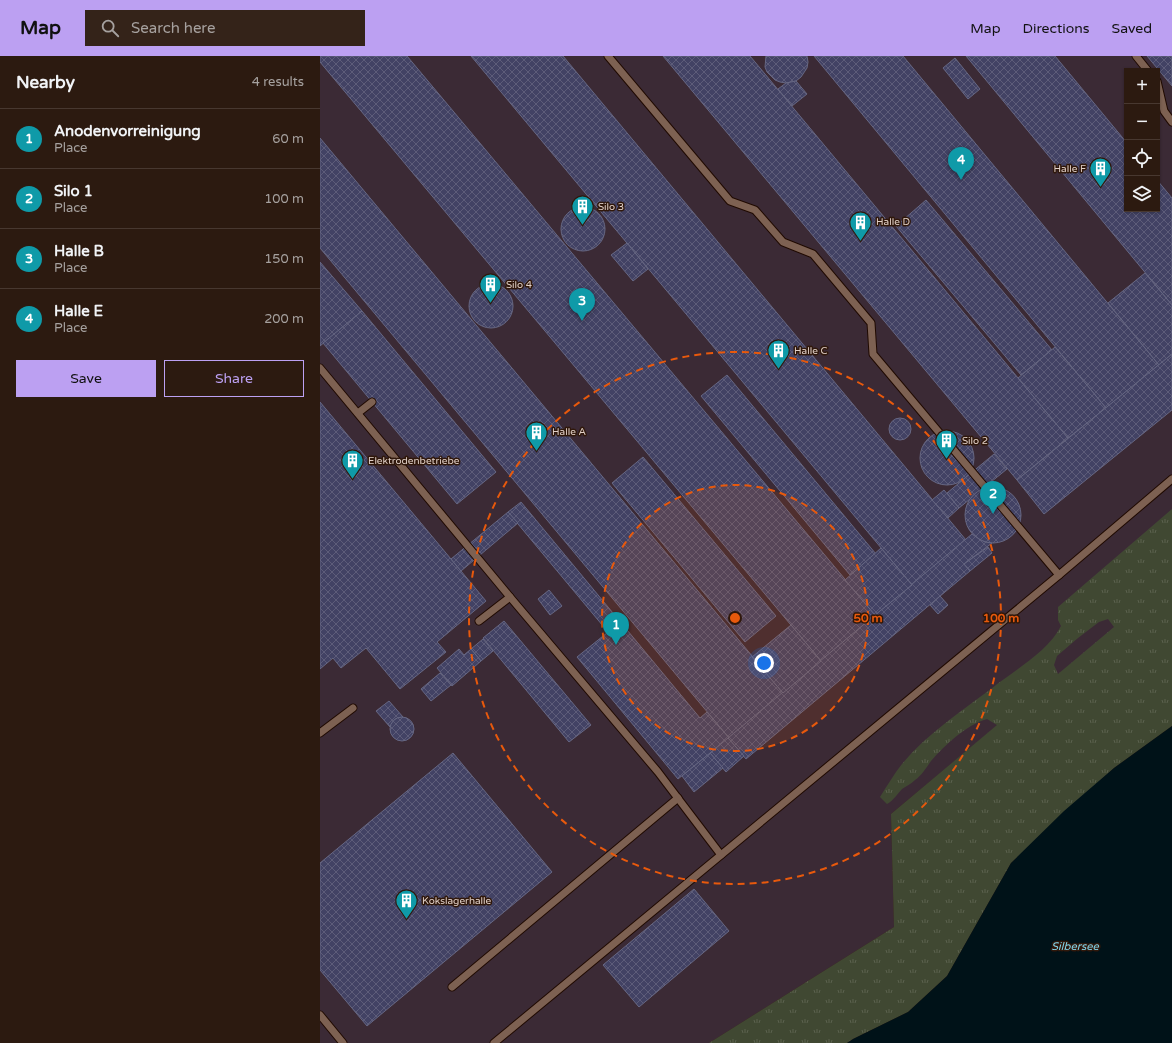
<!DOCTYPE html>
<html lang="en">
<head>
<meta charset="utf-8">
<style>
  body { margin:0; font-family:"Varela Round",sans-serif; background:#342319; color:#f1f3f6 }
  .controls { position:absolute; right:12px; top:12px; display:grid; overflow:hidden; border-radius:0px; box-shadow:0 1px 3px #0004 }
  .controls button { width:36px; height:36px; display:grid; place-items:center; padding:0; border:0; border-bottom:1px solid #483830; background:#2c1a10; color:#f1f3f6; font:20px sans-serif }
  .you { position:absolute; left:444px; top:607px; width:14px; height:14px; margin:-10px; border:3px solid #fff; border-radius:50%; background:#1a73e8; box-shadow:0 0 0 6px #1a73e833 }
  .badge { display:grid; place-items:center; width:26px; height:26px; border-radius:50%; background:#bca0f2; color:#fff; font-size:13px; font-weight:700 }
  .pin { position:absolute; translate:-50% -33px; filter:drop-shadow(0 1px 2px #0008) }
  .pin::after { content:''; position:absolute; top:21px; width:14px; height:12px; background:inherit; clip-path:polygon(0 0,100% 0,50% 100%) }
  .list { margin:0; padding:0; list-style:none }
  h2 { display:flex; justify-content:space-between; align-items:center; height:52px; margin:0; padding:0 16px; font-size:17px }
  h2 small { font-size:13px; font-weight:400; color:#a6a19f }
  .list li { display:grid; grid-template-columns:26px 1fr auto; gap:12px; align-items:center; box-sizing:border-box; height:60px; padding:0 16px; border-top:1px solid #483830 }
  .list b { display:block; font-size:15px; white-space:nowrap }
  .list p { margin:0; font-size:13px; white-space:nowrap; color:#a6a19f }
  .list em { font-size:13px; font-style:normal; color:#a6a19f }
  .actions { display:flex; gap:8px; padding:12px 16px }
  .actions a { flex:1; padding:9px 0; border:1px solid #bca0f2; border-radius:0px; text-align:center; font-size:14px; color:#bca0f2 }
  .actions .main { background:#bca0f2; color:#111 }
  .icon { flex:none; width:22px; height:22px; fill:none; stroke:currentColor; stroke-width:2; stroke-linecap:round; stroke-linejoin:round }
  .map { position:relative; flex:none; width:852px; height:987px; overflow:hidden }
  header { display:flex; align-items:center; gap:24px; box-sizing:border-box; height:56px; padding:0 20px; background:#bca0f2; color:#111 }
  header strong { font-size:19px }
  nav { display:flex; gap:22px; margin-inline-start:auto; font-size:14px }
  .search { width:280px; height:36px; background:#342319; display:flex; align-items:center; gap:10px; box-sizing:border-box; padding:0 14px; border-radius:0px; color:#a6a19f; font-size:15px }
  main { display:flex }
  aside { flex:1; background:#2c1a10 }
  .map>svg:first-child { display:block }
  .industrial { fill:#3b2a35; fill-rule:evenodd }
  .grass { fill:url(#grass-tufts); fill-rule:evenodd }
  .water { fill:#001218 }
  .building { fill:url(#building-cross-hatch); stroke:#666783 }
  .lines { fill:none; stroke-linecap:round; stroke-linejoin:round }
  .service-casing { stroke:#200a01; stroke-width:9 }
  .service { stroke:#7d6152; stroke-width:7 }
  .ring { fill:none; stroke:#e8590c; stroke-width:2; stroke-dasharray:7 5 }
  .labels { text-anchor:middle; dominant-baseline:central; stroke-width:3; stroke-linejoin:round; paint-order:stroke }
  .poi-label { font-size:10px; fill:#e1d0c7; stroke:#30180b; text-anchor:start }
  .water-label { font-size:11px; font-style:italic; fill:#83d7ec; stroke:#30180b }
  .centre { fill:#e8590c; stroke:#30180b; stroke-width:2 }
  .ring-label { font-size:12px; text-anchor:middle; font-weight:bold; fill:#e8590c; stroke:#30180b; stroke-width:3; stroke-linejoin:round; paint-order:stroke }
</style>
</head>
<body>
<header>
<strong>Map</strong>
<div class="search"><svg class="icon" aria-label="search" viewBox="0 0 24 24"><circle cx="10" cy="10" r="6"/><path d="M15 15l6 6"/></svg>Search here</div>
<nav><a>Map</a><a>Directions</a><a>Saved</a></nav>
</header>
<main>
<aside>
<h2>Nearby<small>4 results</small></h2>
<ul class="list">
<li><span class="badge" style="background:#0f9aa8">1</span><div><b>Anodenvorreinigung</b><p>Place</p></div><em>60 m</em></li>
<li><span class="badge" style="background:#0f9aa8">2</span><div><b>Silo 1</b><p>Place</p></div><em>100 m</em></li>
<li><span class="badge" style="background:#0f9aa8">3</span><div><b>Halle B</b><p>Place</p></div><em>150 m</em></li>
<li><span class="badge" style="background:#0f9aa8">4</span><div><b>Halle E</b><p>Place</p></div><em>200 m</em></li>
</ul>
<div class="actions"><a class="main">Save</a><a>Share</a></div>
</aside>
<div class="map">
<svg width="852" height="987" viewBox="0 0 852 987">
  <defs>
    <pattern id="grass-tufts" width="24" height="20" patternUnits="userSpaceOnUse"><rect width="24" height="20" fill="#404832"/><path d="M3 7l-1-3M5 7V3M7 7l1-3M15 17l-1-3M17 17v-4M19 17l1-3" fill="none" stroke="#5b614e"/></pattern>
    <pattern id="building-cross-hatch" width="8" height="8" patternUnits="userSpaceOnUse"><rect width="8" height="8" fill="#424264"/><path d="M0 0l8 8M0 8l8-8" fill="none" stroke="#5d5c79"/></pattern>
  </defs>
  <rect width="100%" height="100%" fill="#3a2215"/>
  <path class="industrial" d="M0 0H852V524L571 758 574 871 389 987H0ZM807 15H837V153H807Z"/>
  <path class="grass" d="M852 453V670L794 712 691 807 627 920 588 956 533 983 527 987H389L574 871 571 758 677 669 667 663C646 669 625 689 611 705 606 712 602 719 595 724 591 728 586 730 582 733 577 738 574 744 567 748L560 741C567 730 574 718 582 708 607 678 640 656 671 633 693 615 728 596 741 570L738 564V551ZM788 563 794 571 738 618 734 609 737 600 758 582 779 566Z"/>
  <path class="water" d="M852 670V987H527L533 983 588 956 627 920 691 807 744 755 794 712Z"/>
  <g class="building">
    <path d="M0 0H87L555 559 501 605 0 6Z"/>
    <path d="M151 0H243L646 484 592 529Z"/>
    <path d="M343 0H430L748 382 697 424Z"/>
    <path d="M446 0H487L488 6 487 12 481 21 476 25 466 27 460 26 455 24 447 16 445 11Z"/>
    <path d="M494 0H583L839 309 786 352Z"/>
    <path d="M646 0H735L807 87V153H837V124L852 142V249Z"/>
    <path d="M827 0H852V30Z"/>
    <path d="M635 2 660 33 648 43 623 12Z"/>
    <path d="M476 25 487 38 472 50 458 33 466 27Z"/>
    <path d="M0 82 463 637 409 682 0 192Z"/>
    <path d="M606 144 732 294 701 319 576 170Z"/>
    <circle cx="263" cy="173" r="22"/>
    <path d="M307 187 328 213 313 225 291 199Z"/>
    <path d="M0 206 42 255 0 290Z"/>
    <path d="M825 217 852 249V298L839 309 788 247Z"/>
    <circle cx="171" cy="250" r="22"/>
    <path d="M42 255 176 416 137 448 3 287Z"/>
    <path d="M735 291 786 352 748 382 698 322Z"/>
    <path d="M852 298V354L724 458 697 424Z"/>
    <path d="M407 319 556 498 530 519 381 340Z"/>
    <path d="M0 346 166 545 117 586 126 596 80 633 46 592 21 612 13 602 0 613Z"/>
    <circle cx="580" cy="373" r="11"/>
    <circle cx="627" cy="402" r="27"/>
    <path d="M674 398 687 413 639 452 627 437Z"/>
    <path d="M323 401 456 560 425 586 292 427Z"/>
    <circle cx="673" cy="459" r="28"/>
    <path d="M624 434 639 452 628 462 612 444Z"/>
    <path d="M201 446 380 662 387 656 409 682 358 723 257 601 288 576 188 456Z"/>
    <path d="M188 456 198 467 141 515 131 503Z"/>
    <path d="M652 478 659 483 665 486 672 487 644 508 650 515 426 703 408 682Z"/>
    <path d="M668 491 672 497 650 515 644 508Z"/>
    <path d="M561 492 592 529 555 559 525 524Z"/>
    <path d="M229 534 242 550 230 559 218 543Z"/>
    <path d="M620 540 628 549 618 558 610 549Z"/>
    <path d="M184 565 271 669 249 686 163 582Z"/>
    <path d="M471 569 501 605 463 637 432 601Z"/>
    <path d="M163 583 173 595 161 605 151 593Z"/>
    <path d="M139 593 144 599 151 593 161 605 132 630 117 612Z"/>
    <path d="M120 617 131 629 111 645 101 633Z"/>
    <path d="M69 645 83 661 75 663 72 667 70 671 56 655Z"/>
    <circle cx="82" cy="673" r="12"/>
    <path d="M408 682 424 700 406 716 390 697Z"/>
    <path d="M133 697 232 816 47 970 0 914V807Z"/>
    <path d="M390 697 403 712 374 736 362 720Z"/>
    <path d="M374 833 409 875 319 951 283 909Z"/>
  </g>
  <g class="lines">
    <defs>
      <g id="service">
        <path d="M288 0 410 145 435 154 463 186 493 198 551 267 553 298 739 519"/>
        <path d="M816 0 828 15"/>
        <path d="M837 25 844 55 852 66"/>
        <path d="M0 312 190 541 338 716 401 799"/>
        <path d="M38 357 52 346"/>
        <path d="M159 565 190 541"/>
        <path d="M0 677 33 652"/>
        <path d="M132 931 358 742"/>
        <path d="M0 959 23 987"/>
        <path d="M174 987 739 519 852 423"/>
      </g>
    </defs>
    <use href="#service" class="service-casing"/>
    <use href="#service" class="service"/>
  </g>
  <circle cx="415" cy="562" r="133" fill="#e8590c" fill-opacity=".12"/>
  <g class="ring">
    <circle cx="415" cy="562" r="133"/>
    <circle cx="415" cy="562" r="266"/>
  </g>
  <defs>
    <symbol id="building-pin" viewBox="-11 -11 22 30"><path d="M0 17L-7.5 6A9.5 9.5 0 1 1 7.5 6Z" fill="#0f9aa8" stroke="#30180b"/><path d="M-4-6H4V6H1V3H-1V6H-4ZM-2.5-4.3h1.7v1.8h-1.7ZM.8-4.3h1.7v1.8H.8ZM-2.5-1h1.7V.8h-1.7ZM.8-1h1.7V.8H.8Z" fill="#fff"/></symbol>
  </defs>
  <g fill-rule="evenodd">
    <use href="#building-pin" x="768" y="100" width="25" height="34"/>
    <use href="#building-pin" x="250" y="138" width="25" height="34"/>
    <use href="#building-pin" x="528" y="154" width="25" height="34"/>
    <use href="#building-pin" x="158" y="216" width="25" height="34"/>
    <use href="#building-pin" x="446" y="282" width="25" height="34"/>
    <use href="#building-pin" x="204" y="364" width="25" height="34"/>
    <use href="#building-pin" x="614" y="372" width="25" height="34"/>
    <use href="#building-pin" x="20" y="392" width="25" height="34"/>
    <use href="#building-pin" x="74" y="832" width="25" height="34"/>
  </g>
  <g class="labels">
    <g class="poi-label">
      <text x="766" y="113" text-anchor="end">Halle F</text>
      <text x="278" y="151">Silo 3</text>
      <text x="556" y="166">Halle D</text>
      <text x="186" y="229">Silo 4</text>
      <text x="474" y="295">Halle C</text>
      <text x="232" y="376">Halle A</text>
      <text x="642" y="385">Silo 2</text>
      <text x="48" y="405">Elektrodenbetriebe</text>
      <text x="102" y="845">Kokslagerhalle</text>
    </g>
    <g class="water-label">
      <text x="755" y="890">Silbersee</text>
    </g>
  </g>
  <circle cx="415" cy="562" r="6" class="centre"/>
  <g class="ring-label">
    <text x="548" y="566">50 m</text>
    <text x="681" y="566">100 m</text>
  </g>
</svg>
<div class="controls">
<button>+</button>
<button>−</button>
<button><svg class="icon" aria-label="locate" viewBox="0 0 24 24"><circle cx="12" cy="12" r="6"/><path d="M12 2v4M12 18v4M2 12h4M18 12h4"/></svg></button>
<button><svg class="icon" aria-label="layers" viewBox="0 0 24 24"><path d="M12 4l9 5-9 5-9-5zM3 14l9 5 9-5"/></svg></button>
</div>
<div class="you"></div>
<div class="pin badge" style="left:296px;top:589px;background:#0f9aa8">1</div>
<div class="pin badge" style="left:673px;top:458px;background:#0f9aa8">2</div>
<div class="pin badge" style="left:262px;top:265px;background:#0f9aa8">3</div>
<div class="pin badge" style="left:641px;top:124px;background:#0f9aa8">4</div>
</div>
</main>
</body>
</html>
